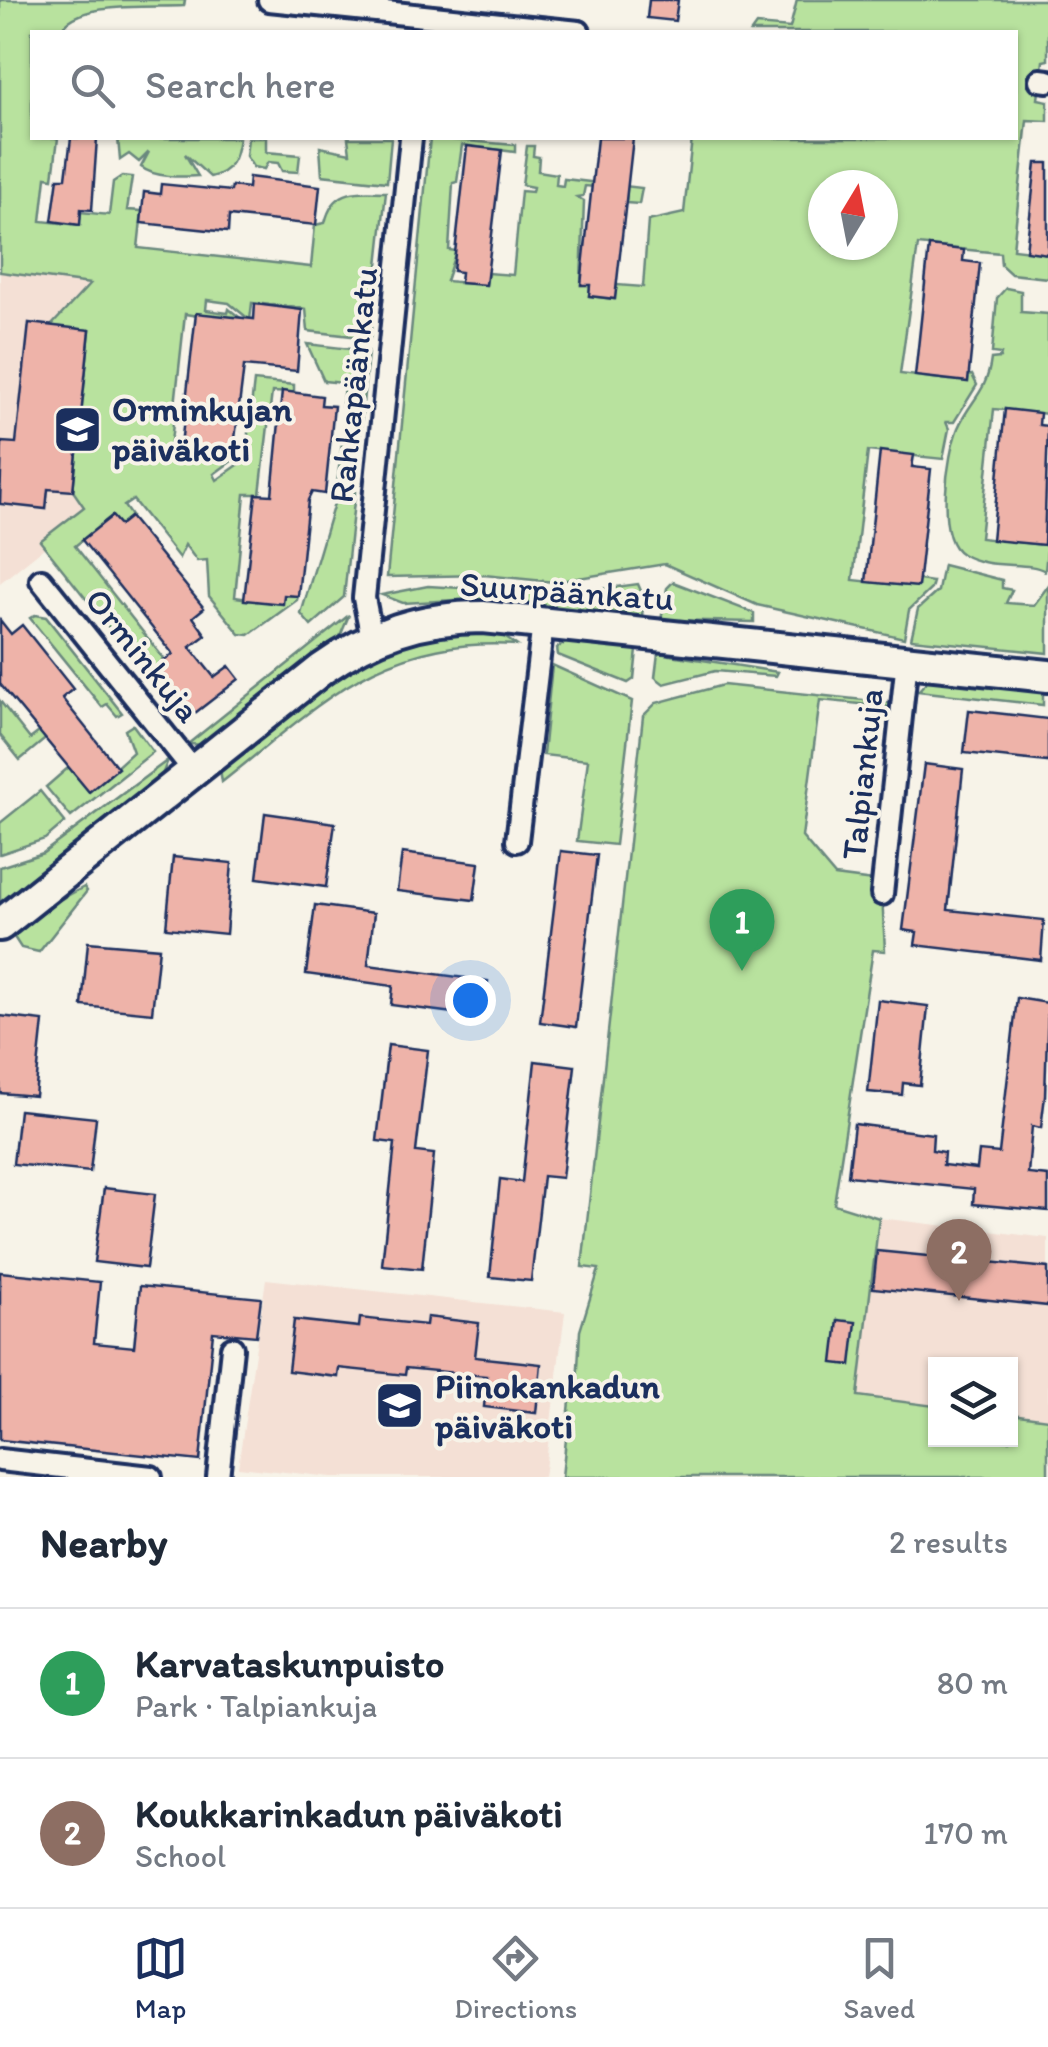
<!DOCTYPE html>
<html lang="en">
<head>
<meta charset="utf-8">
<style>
  body { margin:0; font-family:Itim,sans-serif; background:#f6f6f7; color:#1f2937 }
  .controls { position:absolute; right:30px; bottom:30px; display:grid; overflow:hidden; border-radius:0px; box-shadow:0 2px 8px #0004 }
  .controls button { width:90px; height:90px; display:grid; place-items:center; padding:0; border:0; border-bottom:2px solid #e0e1e3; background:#fff; color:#1f2937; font:50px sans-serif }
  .compass { position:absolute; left:808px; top:170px; width:90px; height:90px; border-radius:50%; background:#fff; box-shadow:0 2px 8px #0004; rotate:10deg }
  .you { position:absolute; left:470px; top:1000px; width:35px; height:35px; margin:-25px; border:8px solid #fff; border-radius:50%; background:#1a73e8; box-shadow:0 0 0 15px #1a73e833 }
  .badge { display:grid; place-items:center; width:65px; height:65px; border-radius:50%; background:#1b2f5e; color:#fff; font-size:32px; font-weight:700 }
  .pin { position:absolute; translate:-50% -82px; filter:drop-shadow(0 2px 5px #0008) }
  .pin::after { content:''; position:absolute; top:52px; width:35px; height:30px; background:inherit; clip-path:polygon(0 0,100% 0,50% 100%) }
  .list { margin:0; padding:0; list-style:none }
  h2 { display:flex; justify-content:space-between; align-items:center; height:130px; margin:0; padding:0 40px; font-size:42px }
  h2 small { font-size:32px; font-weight:400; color:#747a83 }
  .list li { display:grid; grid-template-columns:65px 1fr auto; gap:30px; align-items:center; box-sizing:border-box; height:150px; padding:0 40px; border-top:2px solid #e0e1e3 }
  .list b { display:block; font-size:38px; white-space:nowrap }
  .list p { margin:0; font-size:32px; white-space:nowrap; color:#747a83 }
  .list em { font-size:32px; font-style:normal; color:#747a83 }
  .icon { flex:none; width:55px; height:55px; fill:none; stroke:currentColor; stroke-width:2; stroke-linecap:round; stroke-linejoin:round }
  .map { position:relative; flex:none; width:1048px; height:1477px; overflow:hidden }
  .search { position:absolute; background:#fff; box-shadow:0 2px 8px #0004; left:30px; right:30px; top:30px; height:110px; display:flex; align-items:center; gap:25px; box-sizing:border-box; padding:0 35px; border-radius:0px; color:#747a83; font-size:38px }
  .sheet { height:430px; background:#fff }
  nav { display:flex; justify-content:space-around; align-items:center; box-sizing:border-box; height:140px; border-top:2px solid #e0e1e3; background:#fff; font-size:28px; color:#747a83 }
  nav a { display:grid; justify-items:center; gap:5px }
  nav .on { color:#1b2f5e }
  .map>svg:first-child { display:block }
  .built { fill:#f4e0d5 }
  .green { fill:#b8e29e; stroke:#6a887e; stroke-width:2.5; fill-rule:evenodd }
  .building { fill:#eeb3a9; stroke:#1b2f5e; stroke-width:2.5 }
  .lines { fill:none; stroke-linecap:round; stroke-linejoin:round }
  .street-casing { stroke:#1b2f5e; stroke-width:28 }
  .secondary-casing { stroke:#1b2f5e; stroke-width:38 }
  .street { stroke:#f7f3e8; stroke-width:20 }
  .secondary { stroke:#f7f3e8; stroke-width:30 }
  .labels { text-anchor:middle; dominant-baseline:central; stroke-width:8; stroke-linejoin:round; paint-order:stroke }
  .street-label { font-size:35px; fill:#1b2f5e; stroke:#f7f3e8 }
  .poi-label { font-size:35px; font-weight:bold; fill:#1b2f5e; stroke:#f7f3e8; text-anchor:start }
</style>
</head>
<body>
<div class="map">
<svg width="1048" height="1477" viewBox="0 0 1048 1477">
  <rect width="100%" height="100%" fill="#f7f3e8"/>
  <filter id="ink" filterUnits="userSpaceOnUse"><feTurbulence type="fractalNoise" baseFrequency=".01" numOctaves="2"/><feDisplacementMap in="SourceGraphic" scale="20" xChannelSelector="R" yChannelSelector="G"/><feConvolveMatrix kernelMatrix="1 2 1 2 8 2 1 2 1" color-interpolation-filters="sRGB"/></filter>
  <g filter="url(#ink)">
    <g class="built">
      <path d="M0 272 91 284 52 325 90 330 149 464 0 583Z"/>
      <path d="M879 1218 1048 1238V1419L1011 1414 1010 1364H936L935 1406 858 1397Z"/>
      <path d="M266 1279 565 1312 544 1477H332L238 1467Z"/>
    </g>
    <g class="green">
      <path d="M0 0H185L184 6C150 8 75 0 60 32H32V138H58L53 178 46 177 41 221 79 225 81 212 109 215 113 182 122 176 132 177 127 210 142 211 138 248 311 267 315 225 325 223C333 189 354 191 386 192L370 338 308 331 306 309 252 303 250 320 229 303 207 300 206 310 228 313 229 309 248 324 185 314 170 451 218 458 220 446 235 447 233 460 214 474 217 480 245 460 254 381 294 385V393L272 392 260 494H245L235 597 282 604 284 595 298 596 297 600 249 635 240 634 209 596 207 560 197 561 185 545 179 558 133 500 124 506 131 516 120 525 112 516 75 546 165 660 157 667 170 684 161 693 40 541 84 507 73 491 90 330 51 326 90 284 0 272Z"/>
      <path d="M797 0H1048V60L1043 61 1038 99 1048 101V121L1027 120 1013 249 1048 253V278L1011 274 1001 265 1000 253 918 245 900 374 950 380 972 375 977 385 954 422H946L949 429 943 459 868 451 853 580 917 587 919 580 933 582 931 589 909 610 904 638 757 605 665 564 554 582 484 575 387 577 430 138 515 145V152L462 145 457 182 453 183 449 250 456 251 446 281 486 285 488 273 513 275 521 191 532 192 533 187 522 185 527 146H534L533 156 539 157 538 171 557 174 556 185 563 186 564 179 642 188 639 204 626 203 627 190 585 186 583 196 577 197 584 201 581 284 590 285 589 296 614 299 617 285 643 287 648 221 684 213 692 138H1016V32H751L756 25 790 28ZM823 185H883V245H823Z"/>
      <path d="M118 138H239C236 158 232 172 210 177L185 154 198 176C181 177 155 178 141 167L149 152 139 162 129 154 120 160Z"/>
      <path d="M248 138H266V152L300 155 298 172 282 171 278 163 268 162 264 169 253 167 246 156Z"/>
      <path d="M348 138H391L387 182 322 175 320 147 350 153Z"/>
      <path d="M1006 288 1021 291V312L1048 314V414L994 409 980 538 1044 545 1048 539 1045 571C1028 560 990 571 962 554 935 538 947 455 958 428 970 400 987 393 991 359L1000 358 1001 354 992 353 997 298Z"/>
      <path d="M307 344 368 351 355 487 337 485 346 408 342 407 344 383 324 381Z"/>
      <path d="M338 490 355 492 344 597 311 626 301 614Z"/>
      <path d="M943 565 1002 580V588L1012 590 1006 603 1034 605 1048 586V653L911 639 918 609 938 591Z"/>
      <path d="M673 582 754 613V622L661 620 667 588Z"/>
      <path d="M638 584 644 598 642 616 456 600 403 603 382 595 428 586 564 594Z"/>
      <path d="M35 615 46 617 122 713 117 716 107 704 102 707 30 618Z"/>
      <path d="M349 615 339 639 205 745 188 744Z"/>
      <path d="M496 631 516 645C380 637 321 704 222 782L220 769C317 692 363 633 496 631Z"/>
      <path d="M567 642 637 650 634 679 628 683 558 655 557 648Z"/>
      <path d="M658 653 778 672 776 676 715 671 664 684 655 677Z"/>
      <path d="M552 665 632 701 615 845 577 841 588 760 543 755Z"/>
      <path d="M929 679 1043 689V705L918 691Z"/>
      <path d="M723 685 892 703 890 707 820 700 802 837 835 876 873 881 882 894 885 951 873 950 834 1204 879 1218 858 1396 935 1406 936 1440H1010L1011 1414 1048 1419V1477H562L571 1392 577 1386 580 1331 599 1269 582 1267 643 716 656 703Z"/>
      <path d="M0 701 30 739 56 719 61 726 20 760 0 735Z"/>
      <path d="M133 725 153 752 71 817 46 787 69 767 90 791 133 752 125 730Z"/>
      <path d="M168 760 160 780 0 907V867L43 853Z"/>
      <path d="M40 791 65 822 45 839 0 854V823Z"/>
      <path d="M84 887 87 891 39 952 21 948 12 934 48 906Z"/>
    </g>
    <g class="building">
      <path d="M649 0H678L675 21 647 18Z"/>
      <path d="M71 138H97L92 210 81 209 80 225 52 221 58 178H66Z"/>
      <path d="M597 138H633L615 299 589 296 590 285H581Z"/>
      <path d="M467 146 502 150 486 285 460 283 461 272 453 271Z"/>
      <path d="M1036 163H1048V254L1026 251Z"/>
      <path d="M249 177 320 186 316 225 229 216 228 232 141 223 144 192 160 194 161 184 231 191 232 186 248 188Z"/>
      <path d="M929 246 964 250 963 261 980 263 968 382 915 376Z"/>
      <path d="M255 304 302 310 297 371 244 366 234 447 220 446 219 458 180 454 196 313 254 319Z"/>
      <path d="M29 323 90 330 73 491 48 489 46 509 0 504 2 442 16 443Z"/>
      <path d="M282 391 322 396 321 405 334 406 325 494 312 492 308 500 298 596 284 595 283 604 244 600 256 494 272 495Z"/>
      <path d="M1005 409 1040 413 1039 425 1048 426 1044 545 992 540Z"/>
      <path d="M880 451 914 455 912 467 931 469 918 587 866 582Z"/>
      <path d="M112 516 120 525 130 517 204 608 193 617 206 635 190 647 214 677 229 666 239 679 195 713 156 667 173 654 82 540Z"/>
      <path d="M0 620 11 634 22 625 73 689 62 698 118 768 89 792 0 684Z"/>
      <path d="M969 710 1048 719V762L964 753Z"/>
      <path d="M924 764 963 769 948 910 1044 920 1041 960 915 945 917 932 903 930Z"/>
      <path d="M265 813 335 823 326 887 257 878Z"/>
      <path d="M561 851 597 855 576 1027 540 1022Z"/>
      <path d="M402 853 479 863 474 900 397 891Z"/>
      <path d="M173 857 232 863 226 934 166 928Z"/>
      <path d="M315 905 374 913 368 965 488 981 484 1017 391 1005 393 986 306 974Z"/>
      <path d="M88 942 159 948 152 1013 82 1006Z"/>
      <path d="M1017 998 1048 1003 1045 1096 1041 1128 1032 1126 1028 1174 1048 1176V1211L973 1204 974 1189 848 1176 854 1124 933 1134 932 1150 944 1152 943 1165 977 1169 979 1151 999 1153Z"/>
      <path d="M878 1000 928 1006 920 1085 903 1083 902 1095 868 1092Z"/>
      <path d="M0 1016 43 1021 35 1096 0 1093Z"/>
      <path d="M388 1045 428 1050 416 1152 434 1154 422 1269 382 1265 395 1143 377 1141Z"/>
      <path d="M535 1061 575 1066 562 1178 543 1176 531 1281 490 1277 500 1179 522 1182Z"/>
      <path d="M19 1110 96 1118 90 1172 13 1164Z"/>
      <path d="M104 1188 155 1194 146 1268 94 1262Z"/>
      <path d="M877 1251 1048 1268V1306L873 1288Z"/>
      <path d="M0 1272 100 1282 94 1343 134 1347 140 1286 261 1298 256 1336 213 1332 200 1461 0 1440Z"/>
      <path d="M427 1317 479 1323 475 1357 541 1364 536 1413 484 1407 487 1376 406 1368 405 1375 339 1368 338 1377 288 1371 294 1320 359 1327 360 1318 426 1325Z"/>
      <path d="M838 1320 856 1322 851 1365 833 1363Z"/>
    </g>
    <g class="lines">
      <defs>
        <g id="street">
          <path d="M269 0 579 32"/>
          <path d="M1040 80 1048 81"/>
          <path d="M41 580 194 771"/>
          <path d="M372 638 364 598 411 138"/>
          <path d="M517 841 543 623"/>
          <path d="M882 894 907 660"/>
          <path d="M0 1460 151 1477"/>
          <path d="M218 1477 232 1348"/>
        </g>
        <path id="secondary" d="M0 925 322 669C372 634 421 617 483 617L1048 676"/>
      </defs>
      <use href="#street" class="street-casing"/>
      <use href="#secondary" class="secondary-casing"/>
      <use href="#street" class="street"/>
      <use href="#secondary" class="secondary"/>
    </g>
  </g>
  <defs>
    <symbol id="school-square" viewBox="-11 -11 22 22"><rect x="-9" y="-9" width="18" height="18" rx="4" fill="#1b2f5e" stroke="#f7f3e8"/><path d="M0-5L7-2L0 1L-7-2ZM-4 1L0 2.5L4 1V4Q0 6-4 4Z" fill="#fff"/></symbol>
  </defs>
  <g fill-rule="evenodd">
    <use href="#school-square" x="50" y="402" width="55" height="55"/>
    <use href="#school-square" x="372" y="1378" width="55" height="55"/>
  </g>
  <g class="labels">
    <g class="street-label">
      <text transform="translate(353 385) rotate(-84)">Rahkapäänkatu</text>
      <text transform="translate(567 591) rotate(4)">Suurpäänkatu</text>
      <text transform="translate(143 655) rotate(51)">Orminkuja</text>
      <text transform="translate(862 774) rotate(-84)">Talpiankuja</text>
    </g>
    <g class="poi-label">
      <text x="112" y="409">Orminkujan<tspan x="112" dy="40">päiväkoti</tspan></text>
      <text x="435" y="1386">Piinokankadun<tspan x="435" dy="40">päiväkoti</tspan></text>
    </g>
  </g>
</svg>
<div class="controls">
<button><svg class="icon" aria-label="layers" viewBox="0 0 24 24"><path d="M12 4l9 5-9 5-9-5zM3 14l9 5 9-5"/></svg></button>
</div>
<svg class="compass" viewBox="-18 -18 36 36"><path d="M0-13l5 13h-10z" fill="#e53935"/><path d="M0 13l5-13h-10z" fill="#747a83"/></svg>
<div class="you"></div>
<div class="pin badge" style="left:742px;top:971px;background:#2e9e5b">1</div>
<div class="pin badge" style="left:959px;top:1301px;background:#8d6e63">2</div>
<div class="search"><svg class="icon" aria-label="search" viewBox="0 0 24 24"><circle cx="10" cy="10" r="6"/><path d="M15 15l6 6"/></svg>Search here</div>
</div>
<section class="sheet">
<h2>Nearby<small>2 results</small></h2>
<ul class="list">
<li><span class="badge" style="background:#2e9e5b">1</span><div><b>Karvataskunpuisto</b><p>Park · Talpiankuja</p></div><em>80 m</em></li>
<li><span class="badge" style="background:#8d6e63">2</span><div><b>Koukkarinkadun päiväkoti</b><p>School</p></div><em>170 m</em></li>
</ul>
</section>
<nav>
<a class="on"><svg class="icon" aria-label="map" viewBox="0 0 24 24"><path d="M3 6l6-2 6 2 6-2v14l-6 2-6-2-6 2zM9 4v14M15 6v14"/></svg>Map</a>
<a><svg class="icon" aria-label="directions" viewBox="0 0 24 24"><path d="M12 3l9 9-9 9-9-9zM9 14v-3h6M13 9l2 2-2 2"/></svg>Directions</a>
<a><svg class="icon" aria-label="saved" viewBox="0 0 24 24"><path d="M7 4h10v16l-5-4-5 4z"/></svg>Saved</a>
</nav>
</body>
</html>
